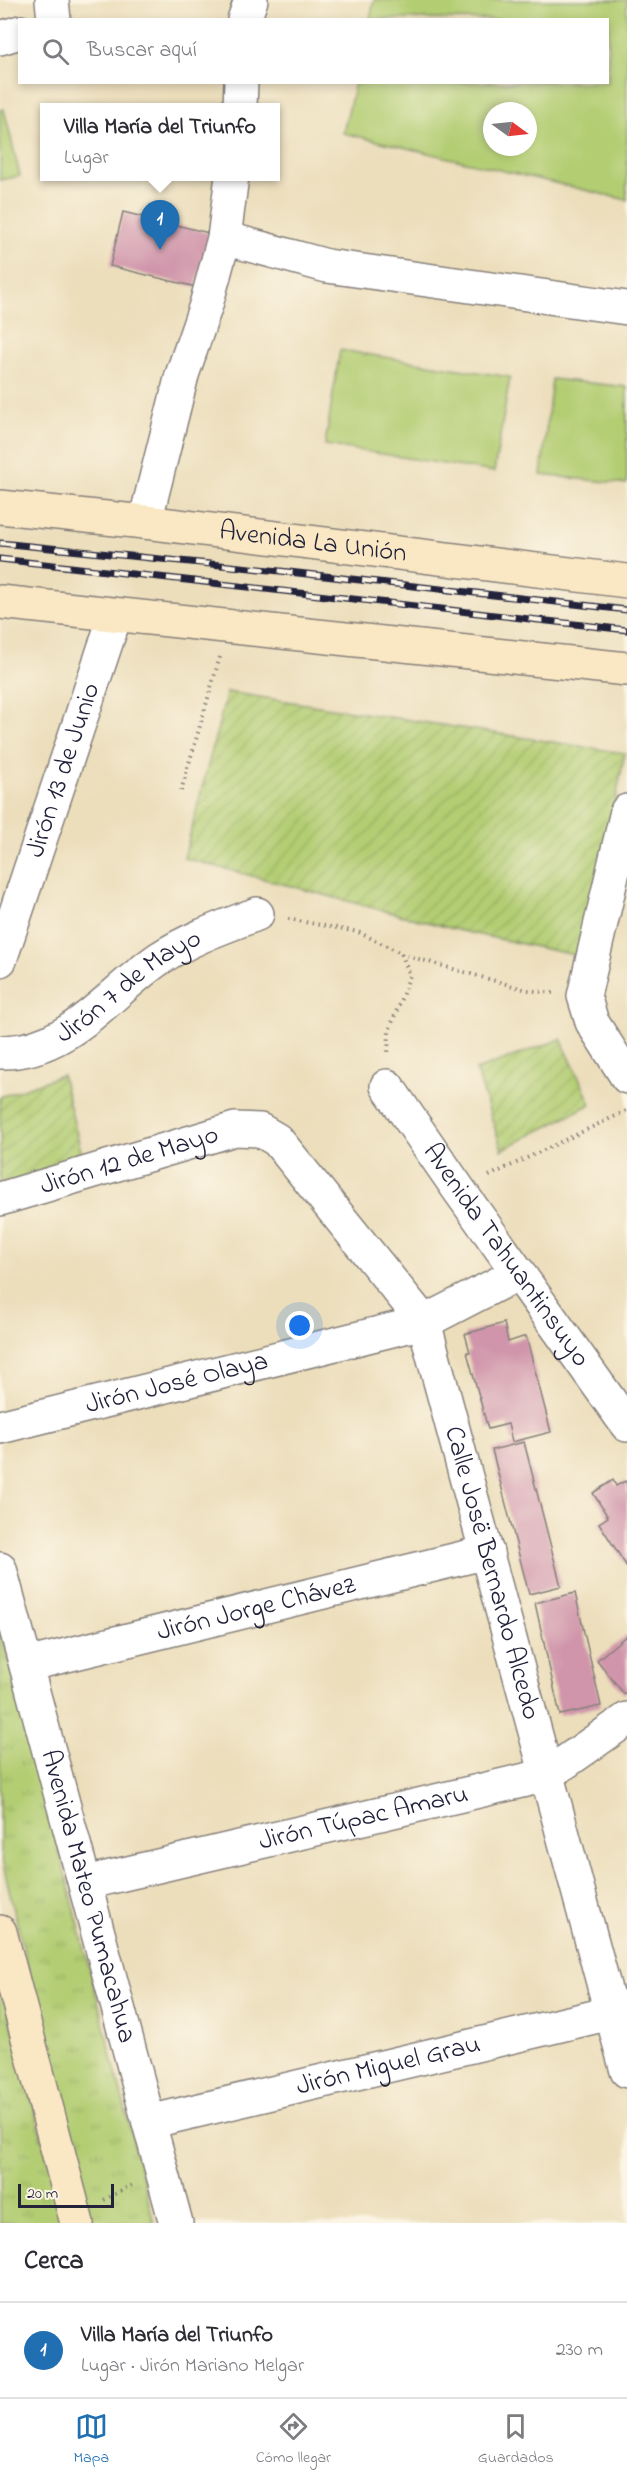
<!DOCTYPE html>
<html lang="es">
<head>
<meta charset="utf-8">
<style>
  body { margin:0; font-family:"Indie Flower",sans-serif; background:#f2f2f3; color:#2b2b33 }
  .compass { position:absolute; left:483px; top:102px; width:54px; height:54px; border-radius:50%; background:#fff; box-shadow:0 3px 9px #0003; rotate:105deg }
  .scale { position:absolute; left:18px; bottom:15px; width:96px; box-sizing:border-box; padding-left:6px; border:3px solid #22223b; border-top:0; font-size:16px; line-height:21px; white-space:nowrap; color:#22223b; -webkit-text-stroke:4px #fcf5e5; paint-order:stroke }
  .you { position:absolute; left:300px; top:1326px; width:21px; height:21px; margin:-15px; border:4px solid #fff; border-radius:50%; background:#1a73e8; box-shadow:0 0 0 9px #1a73e833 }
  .badge { display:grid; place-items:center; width:39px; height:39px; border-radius:50%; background:#1f6fb2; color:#fff; font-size:20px; font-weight:700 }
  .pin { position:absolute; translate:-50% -50px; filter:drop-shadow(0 2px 3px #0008) }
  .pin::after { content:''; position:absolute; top:32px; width:21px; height:18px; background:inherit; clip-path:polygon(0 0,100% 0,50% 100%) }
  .popup { position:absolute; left:40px; top:103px; width:240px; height:78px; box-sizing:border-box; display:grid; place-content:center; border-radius:0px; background:#fff; filter:drop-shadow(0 2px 4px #0005); font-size:20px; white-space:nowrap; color:#7c7c81 }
  .popup b { font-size:22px; color:#2b2b33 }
  .popup::after { content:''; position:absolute; left:50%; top:100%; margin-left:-12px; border:12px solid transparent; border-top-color:#fff }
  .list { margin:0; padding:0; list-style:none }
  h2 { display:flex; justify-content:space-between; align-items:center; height:78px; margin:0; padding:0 24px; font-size:26px }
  h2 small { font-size:20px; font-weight:400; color:#7c7c81 }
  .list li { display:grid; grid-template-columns:39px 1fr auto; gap:18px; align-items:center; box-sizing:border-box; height:96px; padding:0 24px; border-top:2px solid #e1e1e2 }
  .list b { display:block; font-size:22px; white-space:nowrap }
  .list p { margin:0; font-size:20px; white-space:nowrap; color:#7c7c81 }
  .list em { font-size:20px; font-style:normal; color:#7c7c81 }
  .icon { flex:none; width:33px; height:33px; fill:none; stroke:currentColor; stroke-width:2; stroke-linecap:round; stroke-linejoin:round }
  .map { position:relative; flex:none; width:627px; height:2223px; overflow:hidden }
  .search { position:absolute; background:#fff; box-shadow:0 3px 9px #0003; left:18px; right:18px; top:18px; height:66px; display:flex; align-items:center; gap:15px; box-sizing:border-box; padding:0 21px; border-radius:0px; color:#7c7c81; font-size:22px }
  .sheet { height:174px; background:#fff }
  nav { display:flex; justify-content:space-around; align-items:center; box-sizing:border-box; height:84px; border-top:2px solid #e1e1e2; background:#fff; font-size:16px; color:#7c7c81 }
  nav a { display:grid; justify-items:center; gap:3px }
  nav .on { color:#1f6fb2 }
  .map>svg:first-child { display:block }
  .grass { fill:url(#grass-tufts); stroke:#6a7856; stroke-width:1.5 }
  .garden { fill:url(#garden-furrows); stroke:#6a7856; stroke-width:1.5 }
  .pitch { fill:#b2cd72; stroke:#6a7856; stroke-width:1.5; fill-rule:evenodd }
  .building { fill:#d095ab }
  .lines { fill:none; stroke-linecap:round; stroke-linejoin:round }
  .street-casing { stroke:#87807b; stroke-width:36 }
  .secondary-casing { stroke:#87807b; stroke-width:36 }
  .path { stroke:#87807b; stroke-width:4; stroke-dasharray:1.5 4.5; stroke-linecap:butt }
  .street { stroke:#fff; stroke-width:33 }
  .secondary { stroke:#fae7c3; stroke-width:33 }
  .rail-casing { stroke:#22223b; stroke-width:7 }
  .rail { stroke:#fcf5e5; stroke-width:4.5; stroke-dasharray:14; stroke-linecap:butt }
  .labels { text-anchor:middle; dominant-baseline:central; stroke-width:5; stroke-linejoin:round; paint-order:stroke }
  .street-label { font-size:27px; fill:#22223b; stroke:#fcf5e5 }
</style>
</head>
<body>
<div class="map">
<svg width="627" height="2223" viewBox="0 0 627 2223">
  <defs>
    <pattern id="grass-tufts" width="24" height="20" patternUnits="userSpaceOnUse" patternTransform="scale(1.5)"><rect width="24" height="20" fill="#b2cd72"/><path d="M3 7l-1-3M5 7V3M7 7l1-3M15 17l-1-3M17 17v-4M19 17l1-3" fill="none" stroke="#99b064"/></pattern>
    <pattern id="garden-furrows" width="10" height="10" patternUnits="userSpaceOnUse" patternTransform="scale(1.5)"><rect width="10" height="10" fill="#b2cd72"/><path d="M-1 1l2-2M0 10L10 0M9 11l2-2" fill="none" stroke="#99b064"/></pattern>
  </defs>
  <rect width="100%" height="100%" fill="#fcf5e5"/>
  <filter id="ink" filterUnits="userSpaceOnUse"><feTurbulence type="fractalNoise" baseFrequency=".0167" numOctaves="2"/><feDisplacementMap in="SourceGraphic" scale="12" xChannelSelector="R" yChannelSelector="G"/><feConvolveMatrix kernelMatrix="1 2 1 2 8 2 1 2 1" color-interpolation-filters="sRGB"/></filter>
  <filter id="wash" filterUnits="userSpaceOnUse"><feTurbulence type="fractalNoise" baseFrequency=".008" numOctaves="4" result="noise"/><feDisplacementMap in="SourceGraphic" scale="24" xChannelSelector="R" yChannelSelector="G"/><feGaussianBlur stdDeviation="1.35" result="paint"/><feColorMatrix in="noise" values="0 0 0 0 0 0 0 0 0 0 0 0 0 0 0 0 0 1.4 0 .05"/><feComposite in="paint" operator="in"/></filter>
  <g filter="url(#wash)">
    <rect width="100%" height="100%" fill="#ecdebb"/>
    <g class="grass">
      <path d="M0 1628 69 1887 154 2223H89L0 1852Z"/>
      <path d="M0 1981 65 2223H0Z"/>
    </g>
    <g class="garden">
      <path d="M227 692 625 753 584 957 461 931 184 858Z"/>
      <path d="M561 1039 591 1104 502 1150 476 1070Z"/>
      <path d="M62 1075 83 1159 0 1185V1097Z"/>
    </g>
    <g class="pitch">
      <path d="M374 0H627V200L343 133 355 83 608 82V20L370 19ZM492 111H528V147H492Z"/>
      <path d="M4 109 20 176 0 180V110Z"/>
      <path d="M340 350 510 377 494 472 325 445Z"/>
      <path d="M552 379 627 387V484L541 475Z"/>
    </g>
    <g id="blocks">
      <g class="building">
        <path d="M123 212 209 233 196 287 110 266Z"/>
        <path d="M504 1323 508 1342 526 1336 551 1432 512 1442 508 1424 488 1429 467 1352H470L465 1334Z"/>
        <path d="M524 1442 561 1586 529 1594 492 1450Z"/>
        <path d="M613 1480 616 1486 625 1481 627 1485V1567L599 1523 608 1517 593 1493Z"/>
        <path d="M575 1593 601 1706 560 1715 535 1603Z"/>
        <path d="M627 1635V1691L624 1694 597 1660Z"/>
      </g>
    </g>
  </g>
  <g filter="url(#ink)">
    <use href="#blocks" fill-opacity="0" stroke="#87807b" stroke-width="1.5"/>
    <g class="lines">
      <defs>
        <g id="street">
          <path d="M52 0 54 20"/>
          <path d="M244 20 251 0"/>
          <path d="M0 38 20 32"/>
          <path d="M240 107 241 82"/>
          <path d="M224 238 327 266 627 308"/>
          <path d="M145 522 182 375 206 305 224 238 232 176"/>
          <path d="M627 811 584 996 592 1022 627 1077"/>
          <path id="s1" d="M0 960 115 616"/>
          <path id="s2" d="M0 1052C68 1054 109 992 160 958 191 938 223 927 257 914"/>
          <path id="s3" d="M387 1086 459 1190 627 1425"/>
          <path id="s4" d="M0 1199 235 1129 260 1130 277 1140 424 1322 627 2071"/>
          <path id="s5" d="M0 1427 424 1322 519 1273"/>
          <path id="s6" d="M0 1569 176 2223"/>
          <path id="s7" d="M26 1665 487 1552"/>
          <path id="s8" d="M85 1883 547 1775 627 1719"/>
          <path id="s9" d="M149 2122 611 2013 627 2006"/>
        </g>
        <g id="secondary">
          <path id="s10" d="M0 507 145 522 627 581"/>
          <path d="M0 602 627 669"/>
          <path d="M0 1932 77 2223"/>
        </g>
      </defs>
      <use href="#street" class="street-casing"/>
      <use href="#secondary" class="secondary-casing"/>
      <g class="path">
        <path d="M181 791 220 657"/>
        <path d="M288 919 358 932 401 953 410 975 389 1031 388 1055"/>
        <path d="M401 954 527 990 553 993"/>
        <path d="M489 1176 626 1111"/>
        <path d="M104 2200 132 2185"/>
      </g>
      <use href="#street" class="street"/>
      <use href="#secondary" class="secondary"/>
      <defs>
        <g id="rail">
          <path d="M0 543 280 571 627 610"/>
          <path d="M0 559 627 630"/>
        </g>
      </defs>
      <use href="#rail" class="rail-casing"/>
      <use href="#rail" class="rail"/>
    </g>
  </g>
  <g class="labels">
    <g class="street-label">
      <text stroke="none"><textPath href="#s10" startOffset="315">Avenida La Unión</textPath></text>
      <text stroke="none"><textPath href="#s1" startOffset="200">Jirón 13 de Junio</textPath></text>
      <text stroke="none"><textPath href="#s2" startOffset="148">Jirón 7 de Mayo</textPath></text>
      <text stroke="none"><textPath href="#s4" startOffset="135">Jirón 12 de Mayo</textPath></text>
      <text stroke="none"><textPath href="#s3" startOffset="207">Avenida Tahuantinsuyo</textPath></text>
      <text stroke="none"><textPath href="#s5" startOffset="182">Jirón José Olaya</textPath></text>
      <text stroke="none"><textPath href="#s4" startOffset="784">Calle Josë Bernardo Alcedo</textPath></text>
      <text stroke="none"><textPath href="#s7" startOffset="237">Jirón Jorge Chávez</textPath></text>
      <text stroke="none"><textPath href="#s8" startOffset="286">Jirón Túpac Amaru</textPath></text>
      <text stroke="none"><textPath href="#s6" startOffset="339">Avenida Mateo Pumacahua</textPath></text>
      <text stroke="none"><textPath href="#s9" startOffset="246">Jirón Miguel Grau</textPath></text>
    </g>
  </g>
</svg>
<svg class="compass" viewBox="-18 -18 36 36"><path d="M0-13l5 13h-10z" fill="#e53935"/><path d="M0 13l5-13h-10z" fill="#7c7c81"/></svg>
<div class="scale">20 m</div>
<div class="you"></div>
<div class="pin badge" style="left:160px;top:250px">1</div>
<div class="popup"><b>Villa María del Triunfo</b>Lugar</div>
<div class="search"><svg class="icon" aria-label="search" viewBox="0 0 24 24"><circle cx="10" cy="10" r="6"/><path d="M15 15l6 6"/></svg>Buscar aquí</div>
</div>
<section class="sheet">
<h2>Cerca<small></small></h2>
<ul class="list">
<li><span class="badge">1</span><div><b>Villa María del Triunfo</b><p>Lugar · Jirón Mariano Melgar</p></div><em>230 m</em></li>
</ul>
</section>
<nav>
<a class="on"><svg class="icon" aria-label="map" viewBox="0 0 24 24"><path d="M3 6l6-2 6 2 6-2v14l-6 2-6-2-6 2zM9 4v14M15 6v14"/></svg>Mapa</a>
<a><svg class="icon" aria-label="directions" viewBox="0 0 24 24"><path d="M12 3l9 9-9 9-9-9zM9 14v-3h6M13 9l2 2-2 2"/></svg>Cómo llegar</a>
<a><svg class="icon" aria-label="saved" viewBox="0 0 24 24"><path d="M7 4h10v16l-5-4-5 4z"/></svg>Guardados</a>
</nav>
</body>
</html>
